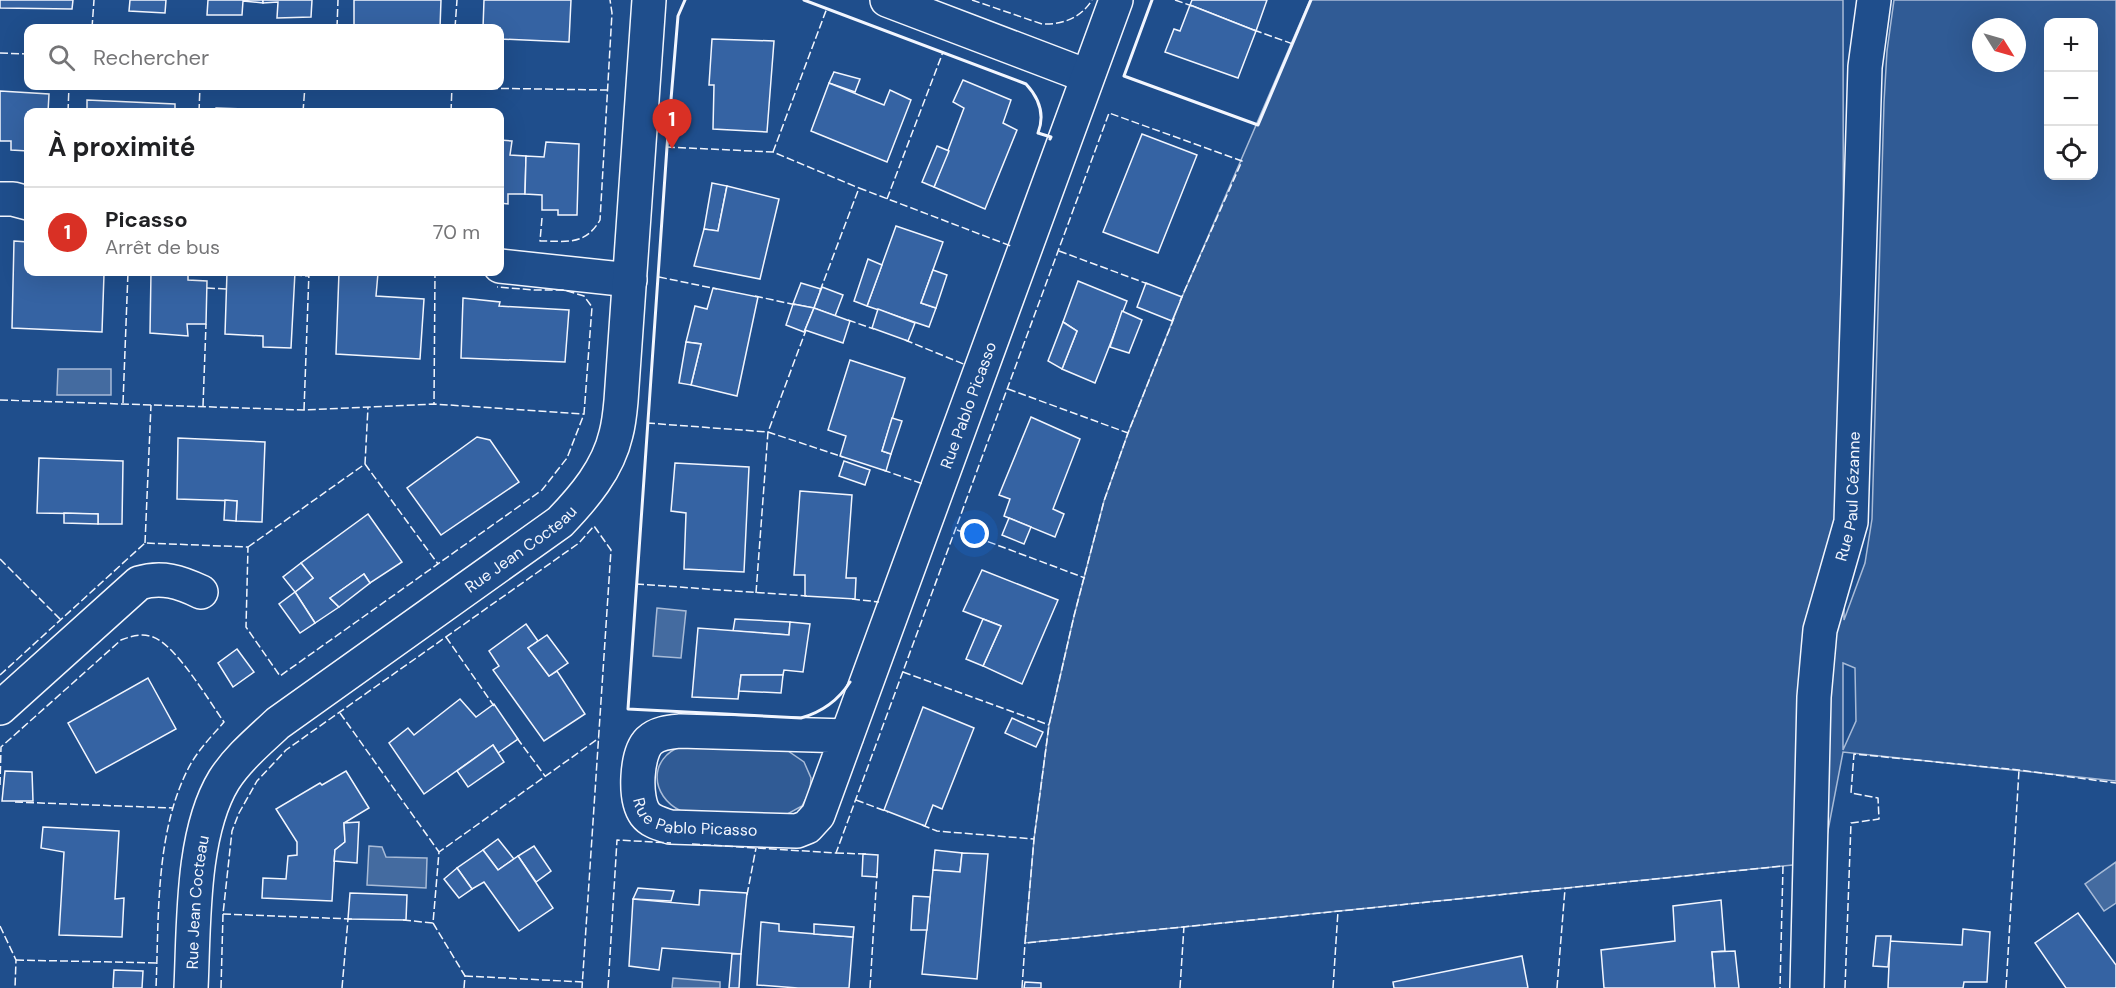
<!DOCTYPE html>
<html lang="fr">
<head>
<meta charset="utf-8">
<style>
  body { margin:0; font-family:"DM Sans",sans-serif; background:#f6f6f6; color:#202124 }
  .controls { position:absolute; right:18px; top:18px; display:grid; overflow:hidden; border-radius:12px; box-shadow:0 6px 24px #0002 }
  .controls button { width:54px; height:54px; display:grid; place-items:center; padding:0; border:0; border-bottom:2px solid #e0e0e0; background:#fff; color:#202124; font:30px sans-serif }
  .compass { position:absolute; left:1972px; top:18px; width:54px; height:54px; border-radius:50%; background:#fff; box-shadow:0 6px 24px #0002; rotate:127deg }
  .you { position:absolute; left:975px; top:534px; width:21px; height:21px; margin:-15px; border:4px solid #fff; border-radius:50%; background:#1a73e8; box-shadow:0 0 0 9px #1a73e833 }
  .badge { display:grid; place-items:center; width:39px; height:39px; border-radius:50%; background:#d93025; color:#fff; font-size:20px; font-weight:700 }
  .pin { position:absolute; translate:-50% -50px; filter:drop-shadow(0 2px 3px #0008) }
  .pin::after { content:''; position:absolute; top:32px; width:21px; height:18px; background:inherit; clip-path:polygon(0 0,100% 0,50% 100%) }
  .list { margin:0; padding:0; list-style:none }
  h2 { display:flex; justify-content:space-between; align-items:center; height:78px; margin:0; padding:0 24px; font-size:26px }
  h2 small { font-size:20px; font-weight:400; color:#757577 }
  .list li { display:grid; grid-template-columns:39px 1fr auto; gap:18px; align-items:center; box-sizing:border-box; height:90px; padding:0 24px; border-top:2px solid #e0e0e0 }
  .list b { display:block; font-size:22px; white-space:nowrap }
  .list p { margin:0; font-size:20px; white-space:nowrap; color:#757577 }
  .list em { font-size:20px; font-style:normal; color:#757577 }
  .icon { flex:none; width:33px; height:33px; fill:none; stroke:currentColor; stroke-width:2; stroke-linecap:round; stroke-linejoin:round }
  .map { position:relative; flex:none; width:2116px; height:988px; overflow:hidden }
  .search { position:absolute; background:#fff; box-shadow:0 6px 24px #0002; left:24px; top:24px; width:480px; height:66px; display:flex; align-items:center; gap:15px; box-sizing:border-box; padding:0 21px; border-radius:12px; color:#757577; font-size:22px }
  .panel { position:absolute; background:#fff; box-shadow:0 6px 24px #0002; left:24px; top:108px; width:480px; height:168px; border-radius:12px }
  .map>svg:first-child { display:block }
  .green { fill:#305b95; stroke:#a8bbd7; stroke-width:1.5; fill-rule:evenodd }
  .water { fill:#446ba0; stroke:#a8bbd7; stroke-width:1.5 }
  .building { fill:#3563a3; stroke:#f2f6ff; stroke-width:1.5 }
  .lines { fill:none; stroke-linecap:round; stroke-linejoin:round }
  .minor-casing { stroke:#f2f6ff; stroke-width:36 }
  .minor { stroke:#1f4e8c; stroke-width:33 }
  .fence { stroke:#f2f6ff; stroke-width:1.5; stroke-dasharray:8 3; stroke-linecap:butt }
  .wall { stroke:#f2f6ff; stroke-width:3 }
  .labels { text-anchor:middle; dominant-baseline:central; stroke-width:4.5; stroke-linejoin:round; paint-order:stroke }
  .street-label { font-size:16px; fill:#f2f6ff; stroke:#1f4e8c }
</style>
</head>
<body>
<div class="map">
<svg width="2116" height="988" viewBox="0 0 2116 988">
  <rect width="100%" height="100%" fill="#1f4e8c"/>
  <g class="green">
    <path d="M1310 0H1843L1844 620 1865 563 1872 519 1884 102 1887 51 1894 0H2116V781L1843 752 1822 862 1025 943 1034 839 1049 725 1074 616 1104 501 1128 433 1182 297ZM2048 22H2094V176H2048ZM1981 27H2017V63H1981ZM1843 663 1855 668 1856 721 1843 750Z"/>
    <path d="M682 746 788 751 804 762 811 778 810 791 802 806 782 817 681 811C650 796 648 758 682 746Z"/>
  </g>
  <g class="water">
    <path d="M58 369H111V395H57Z"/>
    <path d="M657 608 686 611 681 658 653 656Z"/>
    <path d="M369 846 382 847 386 857 427 858 426 888 367 885Z"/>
    <path d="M2116 862V903L2104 911 2085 884Z"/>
    <path d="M673 978 720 982V988H672Z"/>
  </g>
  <g class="building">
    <path d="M0 0H73L72 9 0 8Z"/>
    <path d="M130 0H166L165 13 129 11Z"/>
    <path d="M208 0H263V3L243 1 242 15H207Z"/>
    <path d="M263 0H312L311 17 277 18 278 2 263 3Z"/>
    <path d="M354 0H441L440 28H354Z"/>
    <path d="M484 0H571L569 42 500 39V28H483Z"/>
    <path d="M1192 0H1267L1256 31 1190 5Z"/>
    <path d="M1190 5 1256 31 1238 78 1165 52 1174 29 1180 31Z"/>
    <path d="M712 39 774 41 767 132 713 129 714 85H709Z"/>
    <path d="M834 72 860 79 855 92 829 83Z"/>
    <path d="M963 80 1011 100 1003 123 1017 130 985 209 934 187 964 108 953 102Z"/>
    <path d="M829 83 884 105 890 90 911 100 887 162 811 131Z"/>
    <path d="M0 91 49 94 48 112H28V151L11 150V141H0Z"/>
    <path d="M87 100 175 104V112H87Z"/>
    <path d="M216 108 244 109 243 112H215Z"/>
    <path d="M1142 134 1197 155 1158 253 1103 232Z"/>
    <path d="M500 140 512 141 510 155 526 156 525 194H508V204L500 203Z"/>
    <path d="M546 142 579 144 577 215H558V210H542V195L525 194 526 156 544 157Z"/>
    <path d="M937 146 949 151 934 187 922 182Z"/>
    <path d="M712 183 727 186 718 231 704 229Z"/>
    <path d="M727 186 779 199 760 279 694 266 704 229 718 231Z"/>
    <path d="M896 226 943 242 921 303 936 308 929 327 867 306Z"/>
    <path d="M14 241 28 242V272L104 274 102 332 12 328Z"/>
    <path d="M868 259 882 265 867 306 854 301Z"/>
    <path d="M933 270 947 275 936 308 921 303Z"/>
    <path d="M151 272H188V280L207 281 206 324H187L188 336 150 333Z"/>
    <path d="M227 272H295L291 348 263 347V336L225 334Z"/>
    <path d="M339 272 378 273 376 296 424 299 420 359 336 354Z"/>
    <path d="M1078 281 1127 301 1095 383 1062 369 1077 331 1063 322Z"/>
    <path d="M801 283 821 289 814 308 793 304Z"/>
    <path d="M1146 283 1182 297 1172 321 1137 307Z"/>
    <path d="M822 287 843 295 835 316 814 308Z"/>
    <path d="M713 288 758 297 737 396 691 385 701 344 686 342 695 306 707 309Z"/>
    <path d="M463 298 500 302 499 306 569 310 565 362 461 358Z"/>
    <path d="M793 304 814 308 804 332 786 325Z"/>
    <path d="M814 308 850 321 843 343 805 330Z"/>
    <path d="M878 309 915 323 908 341 872 328Z"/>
    <path d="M1122 311 1142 320 1129 353 1110 347Z"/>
    <path d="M1063 322 1077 331 1062 369 1048 361Z"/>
    <path d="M686 342 701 344 691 385 679 383Z"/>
    <path d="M850 360 905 378 882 451 891 454 886 471 840 456 846 436 828 430Z"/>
    <path d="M1031 417 1080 439 1053 509 1064 514 1055 537 1004 516 1010 499 999 495Z"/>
    <path d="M892 418 902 421 891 454 882 451Z"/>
    <path d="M477 437 490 440 519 482 441 535 407 488Z"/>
    <path d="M178 438 265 442 262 522 236 521 237 501 177 499Z"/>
    <path d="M39 458 123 461 122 524H98V514L37 513Z"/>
    <path d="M844 461 870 470 865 485 839 476Z"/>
    <path d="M675 463 749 467 744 572 684 569 686 513 671 511Z"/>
    <path d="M800 491 852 495 846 578H856L855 599 805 596V575H794Z"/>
    <path d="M225 500 237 501 236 521 224 520Z"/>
    <path d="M64 513 98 514V524L64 523Z"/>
    <path d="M368 514 402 562 370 583 364 574 330 598 339 607 315 623 295 592 313 578 301 563Z"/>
    <path d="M1009 518 1031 527 1024 544 1002 535Z"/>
    <path d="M301 563 313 578 295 592 283 577Z"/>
    <path d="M982 570 1058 600 1022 684 983 666 1001 626 963 611Z"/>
    <path d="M364 574 370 583 339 607 330 598Z"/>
    <path d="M295 592 315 623 300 633 279 604Z"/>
    <path d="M735 619 790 622 789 635 733 631Z"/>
    <path d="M983 619 1001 626 983 666 966 659Z"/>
    <path d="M790 622 810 624 803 672 784 670 783 675H741L738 699 692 697 698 628 789 635Z"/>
    <path d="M526 624 538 641 528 648 549 676 557 671 585 714 544 741 493 670 499 666 489 651Z"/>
    <path d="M547 635 568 663 549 676 528 648Z"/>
    <path d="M237 649 254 672 233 687 218 663Z"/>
    <path d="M741 675H783L781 693 739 691Z"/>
    <path d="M148 678 176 729 96 773 68 723Z"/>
    <path d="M460 699 476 717 494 704 518 739 498 753 493 745 424 794 389 743 408 728 414 735Z"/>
    <path d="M923 707 974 728 942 809 933 805 925 826 884 810Z"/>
    <path d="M1012 718 1043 732 1036 747 1005 733Z"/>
    <path d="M493 745 504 762 468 787 457 771Z"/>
    <path d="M5 771 32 772 33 801H2Z"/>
    <path d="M346 771 369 808 344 823 345 842 335 850 332 901 262 898 263 878 286 879 288 856 297 855V842L276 809 320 783 322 785Z"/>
    <path d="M359 822 357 863 334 861 335 850 345 842 344 823Z"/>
    <path d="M43 827 119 831 115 899 124 898 122 937 59 935 64 852 41 848Z"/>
    <path d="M498 839 514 859 498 870 483 850Z"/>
    <path d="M534 846 551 871 536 882 518 856Z"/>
    <path d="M483 850 498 870 518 856 553 908 519 931 484 882 472 889 457 868Z"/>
    <path d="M935 850 962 853 960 872 933 870Z"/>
    <path d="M962 853 988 854 977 979 922 974 933 870 960 872Z"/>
    <path d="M863 854 878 855 877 877 862 876Z"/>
    <path d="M457 868 472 889 459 898 444 879Z"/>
    <path d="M638 888 674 891 671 901 633 899Z"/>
    <path d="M700 890 747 893 741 954 662 948 659 970 629 966 633 899 699 905Z"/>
    <path d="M350 893 407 895 406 920 348 919Z"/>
    <path d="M913 896 930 897 927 930H911Z"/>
    <path d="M1721 900 1725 951 1712 952 1715 988H1604L1601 950 1675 941 1673 906Z"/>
    <path d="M2078 913 2116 965V988H2066L2035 943Z"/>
    <path d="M761 922 779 924V931L853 937 849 988H798L757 985Z"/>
    <path d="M814 924 854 927 853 937 814 934Z"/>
    <path d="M1963 929 1990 932 1987 982H1964L1963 988H1888L1890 941 1962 945Z"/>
    <path d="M1876 936H1891L1888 967 1873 966Z"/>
    <path d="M1735 951 1739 988H1715L1712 952Z"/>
    <path d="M732 954H741L739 988H729Z"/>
    <path d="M1522 956 1528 988H1394L1393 982Z"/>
    <path d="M114 970 143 971 142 988H113Z"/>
    <path d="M1025 982 1041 983V988H1024Z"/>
  </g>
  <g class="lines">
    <defs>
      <g id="minor">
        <path d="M887 0 1087 76"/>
        <path d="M0 199H13L28 203"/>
        <path d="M500 266 630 280"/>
        <path d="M0 708 139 583C162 576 180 582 201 592"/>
        <path id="s1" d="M847 736 680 731C670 732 657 733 649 741 636 754 634 799 645 814 651 822 661 824 670 827L797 831 807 827 818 815 1116 0"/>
        <path id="s2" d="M191 988C194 926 191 834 224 780 238 758 260 740 278 723L560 522C584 497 608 469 616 434 619 423 620 412 621 401L649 0"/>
        <path id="s3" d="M1807 988 1814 697 1820 630 1851 522 1865 67 1874 0"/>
      </g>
    </defs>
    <use href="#minor" class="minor-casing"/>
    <use href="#minor" class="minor"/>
    <g class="fence">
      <path d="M972 0 1042 24C1062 25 1081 18 1092 0"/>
      <path d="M1175 0 1192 6"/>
      <path d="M92 28 94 0"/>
      <path d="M337 28 338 0"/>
      <path d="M455 28 457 0"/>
      <path d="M1254 30 1293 44"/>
      <path d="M0 53 28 54"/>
      <path d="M320 86H336"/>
      <path d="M336 86 608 90"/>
      <path d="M68 112 69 86"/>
      <path d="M199 112 200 86"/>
      <path d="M303 112 305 86"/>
      <path d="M451 112 452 86"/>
      <path d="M667 147 773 152 859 188"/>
      <path d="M773 152 827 8"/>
      <path d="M887 199 943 52"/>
      <path d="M542 218 540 241C566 241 585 246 600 220L612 13 610 0"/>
      <path d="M500 240H503V221"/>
      <path d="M1059 251 1148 284"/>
      <path d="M433 272H435L434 404"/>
      <path d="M294 275 309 276"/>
      <path d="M659 277 717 289"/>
      <path d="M207 288 227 289"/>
      <path d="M820 291 859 188 1011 246"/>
      <path d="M755 296 796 305"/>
      <path d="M1174 318 1128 433 1104 501 1074 616 1049 725 1034 839 1025 943 1783 866 1780 988"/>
      <path d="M848 320 874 329"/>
      <path d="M905 340 966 365"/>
      <path d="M1008 389 1128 433"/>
      <path d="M0 400 304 410 434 404 584 414"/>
      <path d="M123 403 128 272"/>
      <path d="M203 406 206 324"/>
      <path d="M304 410 309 272"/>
      <path d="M647 423 768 432 843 457"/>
      <path d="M365 464 438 564"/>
      <path d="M883 470 923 484"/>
      <path d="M957 530 1085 578"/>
      <path d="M145 543 151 405"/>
      <path d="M248 547 365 464 368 407"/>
      <path d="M0 559 61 620"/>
      <path d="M636 584 807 596"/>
      <path d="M756 593 768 432 806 330"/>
      <path d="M852 599 879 602"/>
      <path d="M446 637 494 706"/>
      <path d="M903 672 1049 725"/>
      <path d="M0 675 145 543 248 547 246 627 280 676 542 490 567 458 584 414 592 307 584 296 564 290H534L497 287"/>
      <path d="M340 713 439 852"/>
      <path d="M517 738 545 776"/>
      <path d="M0 785 1 747 121 640C132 636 142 633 153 637 176 645 209 701 224 722 211 737 197 751 188 769 155 834 159 917 156 988"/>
      <path d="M856 800 888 812"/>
      <path d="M15 802 173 808"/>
      <path d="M922 825 937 831 1034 839"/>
      <path d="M692 844 836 853 1109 113 1242 161 1180 301"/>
      <path d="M836 853 866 854"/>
      <path d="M747 895 756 848"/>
      <path d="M223 914 352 919"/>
      <path d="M403 920 433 923"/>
      <path d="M0 926 16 960 15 988"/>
      <path d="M16 960 157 963"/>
      <path d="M465 976 583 982"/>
      <path d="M221 988 223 914 232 831 239 813 257 781 286 750 562 555 579 543 594 526 611 550 582 988"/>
      <path d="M342 988 348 919"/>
      <path d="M464 988 465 976 433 923 439 852 599 738"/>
      <path d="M608 988 617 840 671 843"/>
      <path d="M870 988 877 873"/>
      <path d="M1022 988 1025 943"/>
      <path d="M1180 988 1184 926"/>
      <path d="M1333 988 1338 911"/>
      <path d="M1557 988 1565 889"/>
      <path d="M1845 988 1851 823 1879 819 1878 798 1851 793 1854 754 2019 770 2116 783"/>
      <path d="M2006 988 2019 770"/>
    </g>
    <g class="wall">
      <path d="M685 0 678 16 667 147 628 709 801 718C822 712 838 701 850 682"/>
      <path d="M804 0 1026 84C1039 98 1045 115 1038 133L1051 137 1050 139"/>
      <path d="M1152 0 1124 76 1258 125 1311 0"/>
    </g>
  </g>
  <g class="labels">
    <g class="street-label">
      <text stroke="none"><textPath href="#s1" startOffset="896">Rue Pablo Picasso</textPath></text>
      <text stroke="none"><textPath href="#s3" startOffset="496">Rue Paul Cézanne</textPath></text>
      <text stroke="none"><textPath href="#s2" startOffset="590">Rue Jean Cocteau</textPath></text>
      <text stroke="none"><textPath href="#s1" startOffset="326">Rue Pablo Picasso</textPath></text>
      <text stroke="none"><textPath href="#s2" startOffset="86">Rue Jean Cocteau</textPath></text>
    </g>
  </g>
</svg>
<div class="controls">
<button>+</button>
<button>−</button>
<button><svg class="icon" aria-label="locate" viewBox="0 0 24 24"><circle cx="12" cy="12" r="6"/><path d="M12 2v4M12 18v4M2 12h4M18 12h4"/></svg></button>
</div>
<svg class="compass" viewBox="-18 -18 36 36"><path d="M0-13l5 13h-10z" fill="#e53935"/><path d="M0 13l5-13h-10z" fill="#757577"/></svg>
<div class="you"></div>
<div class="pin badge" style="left:672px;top:149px">1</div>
<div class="search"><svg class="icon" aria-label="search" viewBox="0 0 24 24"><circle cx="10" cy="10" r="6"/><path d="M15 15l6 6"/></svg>Rechercher</div>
<section class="panel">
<h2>À proximité<small></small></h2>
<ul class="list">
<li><span class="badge">1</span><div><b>Picasso</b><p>Arrêt de bus</p></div><em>70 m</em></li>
</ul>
</section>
</div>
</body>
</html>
